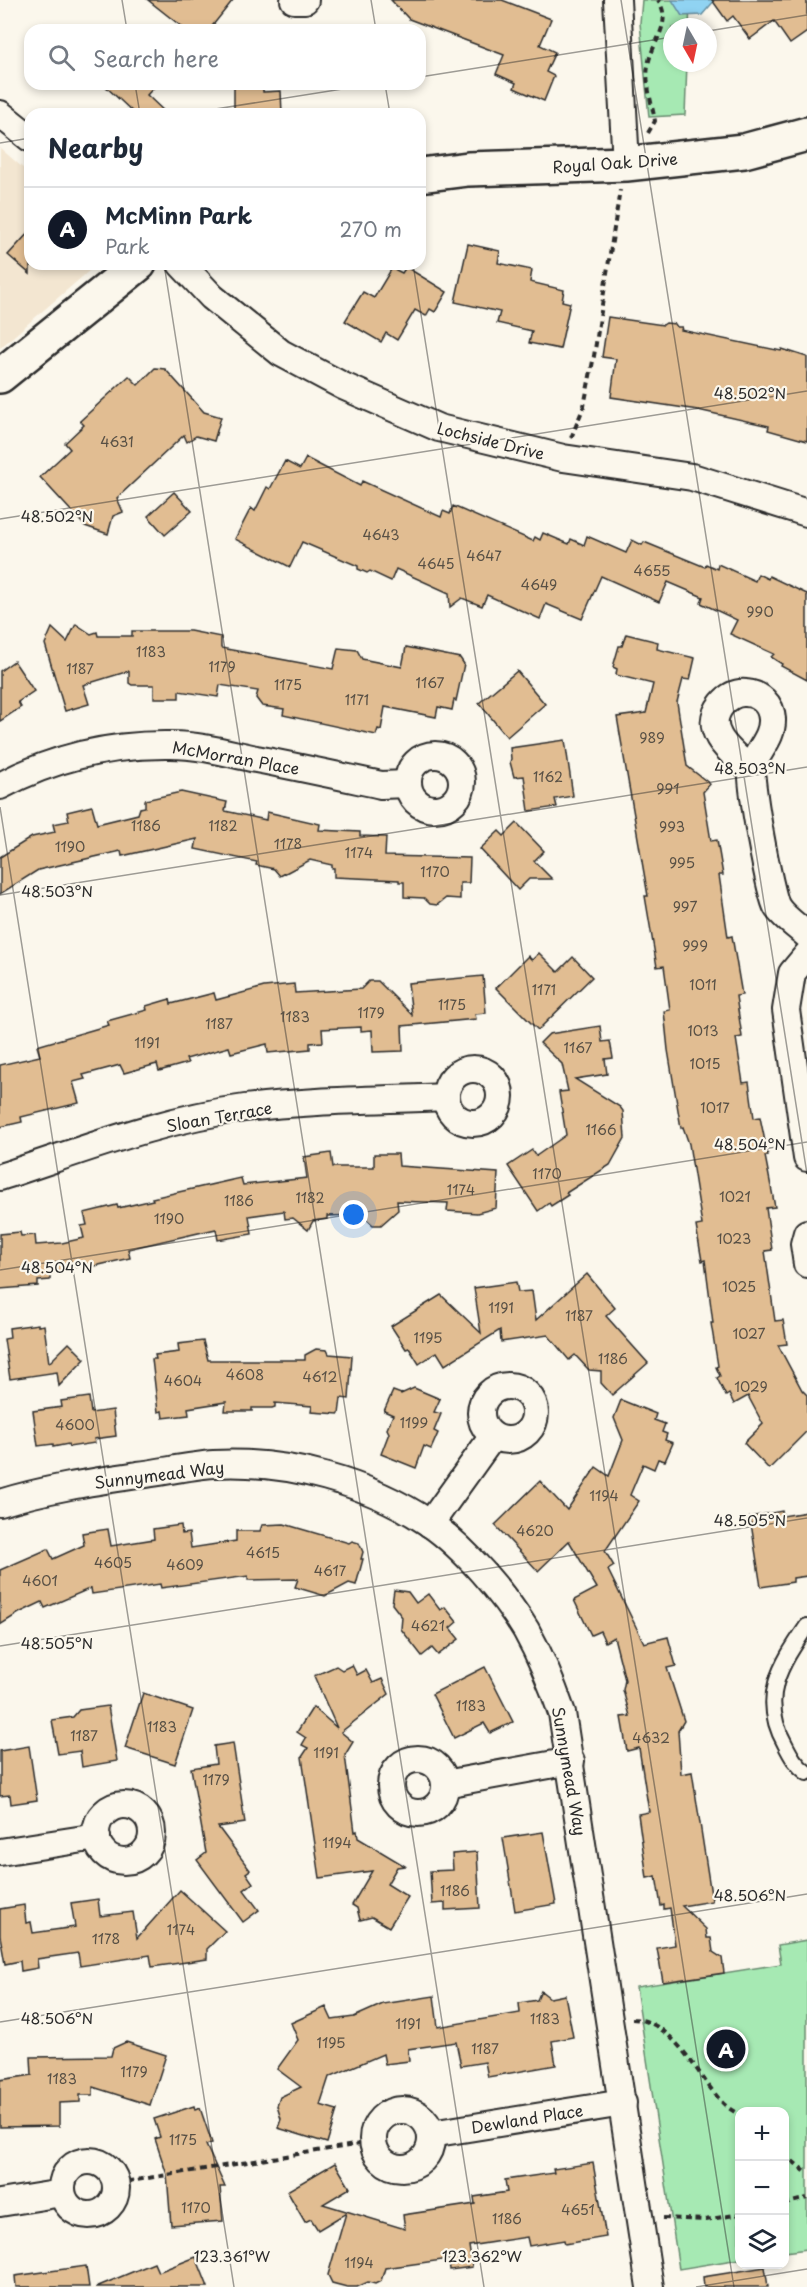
<!DOCTYPE html>
<html lang="en">
<head>
<meta charset="utf-8">
<style>
  body { margin:0; font-family:"Playpen Sans",sans-serif; background:#f2f2f3; color:#1f2937 }
  .controls { position:absolute; right:18px; bottom:18px; display:grid; overflow:hidden; border-radius:12px; box-shadow:0 3px 9px #0003 }
  .controls button { width:54px; height:54px; display:grid; place-items:center; padding:0; border:0; border-bottom:2px solid #e0e1e3; background:#fff; color:#1f2937; font:30px sans-serif }
  .compass { position:absolute; left:663px; top:18px; width:54px; height:54px; border-radius:50%; background:#fff; box-shadow:0 3px 9px #0003; rotate:171deg }
  .you { position:absolute; left:354px; top:1215px; width:21px; height:21px; margin:-15px; border:4px solid #fff; border-radius:50%; background:#1a73e8; box-shadow:0 0 0 9px #1a73e833 }
  .badge { display:grid; place-items:center; width:39px; height:39px; border-radius:50%; background:#111827; color:#fff; font-size:20px; font-weight:700 }
  .pin { position:absolute; translate:-50% -50%; border:3px solid #fff; box-shadow:0 2px 6px #0006 }
  .list { margin:0; padding:0; list-style:none }
  h2 { display:flex; justify-content:space-between; align-items:center; height:78px; margin:0; padding:0 24px; font-size:26px }
  h2 small { font-size:20px; font-weight:400; color:#747a83 }
  .list li { display:grid; grid-template-columns:39px 1fr auto; gap:18px; align-items:center; box-sizing:border-box; height:84px; padding:0 24px; border-top:2px solid #e0e1e3 }
  .list b { display:block; font-size:22px; white-space:nowrap }
  .list p { margin:0; font-size:20px; white-space:nowrap; color:#747a83 }
  .list em { font-size:20px; font-style:normal; color:#747a83 }
  .icon { flex:none; width:33px; height:33px; fill:none; stroke:currentColor; stroke-width:2; stroke-linecap:round; stroke-linejoin:round }
  .map { position:relative; flex:none; width:807px; height:2287px; overflow:hidden }
  .search { position:absolute; background:#fff; box-shadow:0 3px 9px #0003; left:24px; top:24px; width:402px; height:66px; display:flex; align-items:center; gap:15px; box-sizing:border-box; padding:0 21px; border-radius:18px; color:#747a83; font-size:22px }
  .panel { position:absolute; background:#fff; box-shadow:0 3px 9px #0003; left:24px; top:108px; width:402px; height:162px; border-radius:18px }
  .map>svg:first-child { display:block }
  .built { fill:#f3e6d1 }
  .green { fill:#a6e9b3; stroke:#688a6f; stroke-width:1.5 }
  .water { fill:#90d3f2; stroke:#6890a2; stroke-width:1.5 }
  .building { fill:#e1bd92; stroke:#2b2b2b; stroke-width:1.5 }
  .lines { fill:none; stroke-linecap:round; stroke-linejoin:round }
  .service-casing { stroke:#2b2b2b; stroke-width:18 }
  .minor-casing { stroke:#2b2b2b; stroke-width:30 }
  .secondary-casing { stroke:#2b2b2b; stroke-width:38 }
  .path { stroke:#2b2b2b; stroke-width:4; stroke-dasharray:6 4.5; stroke-linecap:butt }
  .service { stroke:#fbf7ec; stroke-width:14 }
  .minor { stroke:#fbf7ec; stroke-width:26 }
  .secondary { stroke:#fbf7ec; stroke-width:33 }
  .ticks { fill:none; stroke:#2b2b2b; stroke-width:1.5; stroke-opacity:0.45 }
  .labels { text-anchor:middle; dominant-baseline:central; stroke-width:4.5; stroke-linejoin:round; paint-order:stroke }
  .number-label { font-size:14px; fill:#585045 }
  .street-label { font-size:16px; fill:#2b2b2b; stroke:#fbf7ec }
  .ticks-label { font-size:15px; text-anchor:middle; fill:#2b2b2b; stroke:#fbf7ec; stroke-width:4.5; stroke-linejoin:round; paint-order:stroke }
</style>
</head>
<body>
<div class="map">
<svg width="807" height="2287" viewBox="0 0 807 2287">
  <rect width="100%" height="100%" fill="#fbf7ec"/>
  <filter id="ink" filterUnits="userSpaceOnUse"><feTurbulence type="fractalNoise" baseFrequency=".0167" numOctaves="2"/><feDisplacementMap in="SourceGraphic" scale="12" xChannelSelector="R" yChannelSelector="G"/><feConvolveMatrix kernelMatrix="1 2 1 2 8 2 1 2 1" color-interpolation-filters="sRGB"/></filter>
  <g filter="url(#ink)">
    <path class="built" d="M0 148 30 174V264H97L0 348Z"/>
    <g class="green">
      <path d="M642 0H677L690 4 689 27H672V63H687L685 115 649 117 640 23Z"/>
      <path d="M807 1940V2249L785 2252 784 2112H740L739 2259 679 2269 636 1987 781 1964 778 1945Z"/>
    </g>
    <path class="water" d="M672 0H715L702 15 682 16Z"/>
    <g class="building">
      <path d="M148 0H233L209 30H186Z"/>
      <path d="M391 0H502L551 19 540 45 555 52 546 72 554 76 544 101 514 88 516 83 496 74 504 55 409 19Z"/>
      <path d="M712 0H807V32L790 44 774 21 750 39 733 16 727 21Z"/>
      <path d="M103 84H157L147 95 167 114H135Z"/>
      <path d="M234 84H263V92L281 91 282 114H234Z"/>
      <path d="M30 231V274L8 255Z"/>
      <path d="M468 244 500 251 498 263 532 270 530 282 564 290 562 301 570 303 560 349 529 343 532 331 497 323 500 312 455 302Z"/>
      <path d="M406 267 447 292 435 312 430 309 426 316 415 310 397 340 386 333 381 342 345 321 363 292 374 298 392 268 402 273Z"/>
      <path d="M608 317 663 325 666 323 675 324 677 327H682L681 330 781 351 782 349 807 357V441L768 430 769 426 698 410 611 397 616 359 602 357Z"/>
      <path d="M155 368 165 369 204 412 221 417 214 441 196 436 187 442 184 435 117 498 123 512 113 516 108 534 85 526 40 477 70 449 65 443 84 425 80 421 129 376 138 385Z"/>
      <path d="M306 458 360 486 362 481 441 517 443 511 450 514 453 506 533 541 535 537 540 540 543 533 569 544 571 539 584 545 587 536 626 553 632 540 642 545 644 542 705 567 706 564 717 569 718 564 755 581 758 574 768 579 769 576 807 594V680L781 666 782 664 771 657 774 654 730 634 737 620 701 603 703 597 668 582 659 602 601 576 582 619 546 604 540 619 487 595 482 606 462 598 450 607 449 593 396 569 391 581 370 571 367 573 358 569V566L302 542 290 567 235 539 251 508 255 511 267 487 270 489 285 461 300 469Z"/>
      <path d="M174 492 192 511 165 535 148 516Z"/>
      <path d="M76 624 91 634 97 632 98 636H132V631H190L221 637V648L333 669 338 648 357 650 362 659 402 667 406 647 460 658 464 664 456 701 454 700 452 710 438 707 436 717 385 707 381 730 378 729 376 735 283 715 284 709 262 706 256 698 258 691 220 685 218 697 179 691V698H154V685H132L129 683V671L83 685 89 704 65 711 45 644 52 628 67 642Z"/>
      <path d="M626 634 658 642 657 649 695 658 690 680 683 679 677 702 687 766 710 784 703 792 711 841 717 840 723 875H719L728 937 732 936 742 995 736 996 742 1037 736 1038 743 1083 749 1082 754 1118 760 1117 768 1156H765L775 1207 766 1208 772 1250 765 1251 775 1321 783 1320 787 1344 778 1345 802 1390 807 1395V1431L769 1469 744 1443 763 1424 748 1396 734 1404 729 1394 726 1396 717 1378 720 1376 716 1367 718 1366 711 1323H713L705 1260 702 1261 696 1226 702 1225 689 1144 683 1127 681 1128 668 1050 664 1011 670 1010 664 966 657 967 645 896H648L617 717 646 713 653 684 616 675 617 669 613 667 619 646H622Z"/>
      <path d="M14 661 34 691 18 702 21 707 0 721V671Z"/>
      <path d="M517 671 545 704 507 737 479 703Z"/>
      <path d="M565 740 573 796 555 799 557 807 529 811 524 776 514 777 510 762 511 759 510 748Z"/>
      <path d="M181 792 227 802 225 811 266 820 267 812 320 824 319 830 360 832V836L386 837 385 856 470 858 469 883H460V899L446 898 437 905 430 904 424 898 404 897V882H399V880L334 877V868H332V865L310 860 280 876 274 869 256 865 257 862 195 849 197 839 122 856 121 851 38 870 0 894V857L32 837 55 832 53 824 69 821 67 812 92 806 97 824 138 814 140 808 145 807V800Z"/>
      <path d="M517 823 544 851 534 861 552 879H529L518 890 480 849 499 831 504 836Z"/>
      <path d="M539 953 558 972 573 957 592 977 538 1030 496 988 528 956 532 960Z"/>
      <path d="M483 976 486 1013 475 1014 476 1019 402 1026 403 1051 373 1052 372 1030 361 1031V1027L322 1029 323 1042 310 1043V1049L268 1053 267 1044 231 1053 229 1047 186 1059 188 1063 159 1071 157 1064 124 1073 120 1065 83 1075 85 1079 73 1082 79 1103 21 1117 22 1122 0 1127V1065L40 1056 37 1046 109 1025 107 1021 147 1010 146 1006 170 999 171 1004 214 993 216 1000 264 987 294 984 295 993 361 989 369 981H378L412 1015 408 983Z"/>
      <path d="M600 1026 602 1042 610 1041 613 1058 605 1059 607 1074 575 1079 620 1107 623 1111 625 1138 610 1165 566 1193 568 1195 551 1206 549 1203 538 1211 508 1166 532 1150 536 1156 566 1135 559 1092 568 1091 562 1064 540 1043 549 1034Z"/>
      <path d="M331 1153 333 1167H374V1154H398L399 1166 498 1173 496 1208 477 1213 447 1211 448 1203 397 1201 398 1210 381 1225H373L362 1215 327 1216V1219L313 1221 308 1230 293 1218 285 1219 284 1211 249 1216 252 1234 218 1240 216 1229 128 1249 130 1258 90 1267 89 1264 50 1273V1280L38 1281V1286L0 1289V1234L20 1232 21 1236 35 1235 36 1245 62 1243 84 1238 81 1226 87 1225 84 1213 117 1205 118 1208 153 1200 152 1198 241 1178 243 1185 307 1178 304 1157Z"/>
      <path d="M587 1274 615 1308 606 1316 648 1363 612 1395 601 1383V1371L589 1370 575 1355 569 1360 548 1335 501 1342 500 1330 445 1365 437 1352 419 1364 409 1348 406 1349 391 1326 441 1295 481 1333 474 1288 516 1282 518 1292 532 1291 536 1320Z"/>
      <path d="M38 1324V1326L44 1325 49 1363 69 1343 85 1359 59 1386 57 1372 10 1379 4 1339 10 1338 9 1328Z"/>
      <path d="M203 1341 208 1360H305V1355L316 1349 327 1350 329 1354 352 1356 349 1399 341 1398 339 1414 311 1412 312 1406 275 1403V1407L272 1408H252V1411H225L226 1402 188 1408 189 1415 163 1418 162 1411 158 1412 152 1359H156L155 1355 179 1352 178 1344Z"/>
      <path d="M414 1388 440 1399 434 1412 441 1414 434 1431 438 1433 431 1449 424 1446 416 1468 381 1454 389 1433 387 1429 393 1415 384 1411 393 1391 401 1394Z"/>
      <path d="M89 1397 91 1413 113 1410 116 1436 94 1439 95 1443 69 1447 68 1444 53 1447V1444L38 1446 33 1411 62 1407 61 1401Z"/>
      <path d="M621 1400 656 1414 654 1420 665 1424 662 1432 667 1434 665 1440 673 1443 665 1461 658 1459 654 1469 643 1464 630 1495 639 1501 605 1551 614 1566 608 1570 644 1643 668 1637 676 1666 667 1668 684 1721 678 1731 681 1774 692 1772 712 1901 682 1906 706 1929 707 1938H711L713 1952 722 1958 724 1973 663 1982 657 1948 675 1945 670 1908 664 1909V1905L661 1906 656 1876 647 1878 638 1814 649 1812 639 1748 627 1751 621 1717 630 1716 623 1690 625 1680 614 1637 605 1642 600 1631 591 1635 574 1600 597 1588 569 1541 538 1571 495 1525 540 1481 567 1510 596 1467 609 1476 623 1440 614 1418Z"/>
      <path d="M782 1511 783 1516 807 1512V1576L793 1578V1582L761 1587 750 1517Z"/>
      <path d="M284 1524 349 1543 352 1541 359 1543 363 1552 361 1559H363L356 1585 349 1583 325 1596 295 1587 298 1579 248 1580V1576L161 1588 160 1584 92 1594 91 1588 45 1608 42 1602 19 1613 0 1625V1570L48 1549 53 1559 84 1545 82 1533 108 1529 111 1546 154 1539 153 1529 181 1525 182 1534 189 1533 191 1548 236 1541V1531H260L262 1525Z"/>
      <path d="M394 1590 408 1592 416 1603 428 1594 440 1610 445 1607 457 1622 450 1628 459 1639 438 1655 432 1648 422 1656 401 1629 402 1617 392 1604Z"/>
      <path d="M352 1665 357 1675 366 1670 373 1683 382 1679 389 1694 341 1732 353 1742 345 1755 355 1832 357 1831 358 1838 405 1866 397 1867 387 1884 408 1897 389 1927 372 1917 360 1920 357 1908 352 1905 372 1871 320 1878 302 1757 308 1748 302 1745 306 1738 297 1732 313 1707 337 1728 314 1676 336 1666 342 1670Z"/>
      <path d="M485 1667 513 1722 490 1733 484 1723 454 1738 432 1694Z"/>
      <path d="M143 1693 193 1710 175 1764 125 1748Z"/>
      <path d="M108 1706 117 1761 82 1767 80 1751 58 1754 52 1720 73 1717 79 1710Z"/>
      <path d="M233 1743 245 1823 218 1827 250 1870 246 1873 253 1883 244 1890 259 1910 243 1922 197 1860 206 1853 191 1768 216 1764 214 1746Z"/>
      <path d="M29 1746 37 1800 11 1804 10 1795 0 1796V1751Z"/>
      <path d="M543 1832 556 1904 515 1911 503 1838Z"/>
      <path d="M477 1852 480 1908 445 1910V1903L432 1904 430 1871 453 1870 452 1854Z"/>
      <path d="M180 1890 225 1931 207 1949V1959L152 1967 150 1955 80 1966 78 1953 37 1959 38 1968 21 1971 20 1961 5 1964 0 1936V1909L24 1905 26 1923 31 1922 33 1933 75 1927 71 1903 98 1899 100 1916 133 1912 137 1938Z"/>
      <path d="M541 1991 550 1998 565 1995 573 2037 552 2041 556 2065 488 2077 485 2062 461 2066 456 2042 408 2049 409 2061 385 2064 383 2054 329 2077 320 2105 337 2110 327 2143 278 2128 281 2119 277 2106 280 2097 301 2087 277 2069 298 2040 291 2023 326 2007 332 2020 354 2017 383 2004 434 1996 438 2027 520 2013 519 2003 537 2000Z"/>
      <path d="M126 2042 166 2055 150 2105 93 2087V2095H80V2102L59 2103V2126L0 2127V2080L32 2075 31 2057 111 2056 113 2048Z"/>
      <path d="M194 2106 195 2110 200 2108 212 2143 206 2145 225 2187H220L223 2221 171 2225 167 2175 155 2139 160 2137 154 2119Z"/>
      <path d="M335 2163 350 2188 323 2204 405 2229 403 2215 475 2204 474 2197 507 2192 505 2180 554 2173 553 2169 593 2163 606 2237 565 2244 564 2240 529 2246 527 2237 469 2246 472 2267 450 2270 449 2259 385 2268 381 2281 375 2284 368 2282 357 2287H347L332 2283 328 2275 346 2213 318 2230 311 2219 305 2222 287 2191Z"/>
      <path d="M196 2257 208 2287H96L154 2263 158 2272Z"/>
      <path d="M86 2266 89 2287H16L15 2276Z"/>
      <path d="M765 2267 768 2287H704L703 2277Z"/>
    </g>
    <g class="lines">
      <defs>
        <path id="service" d="M807 1626C780 1666 759 1698 785 1744 791 1756 796 1765 807 1773"/>
        <g id="minor">
          <path d="M294 0H305"/>
          <path d="M617 0 626 164"/>
          <path d="M0 114 30 138"/>
          <path d="M181 264 212 297 281 353 343 386 439 428 563 458 692 477 807 513"/>
          <circle cx="435" cy="782" r="27"/>
          <path d="M751 770C733 754 700 731 722 704 728 697 736 692 746 693 760 694 771 704 772 719 773 739 756 751 752 769 749 781 770 895 777 907 783 917 798 927 807 935"/>
          <path d="M0 786C54 757 109 744 171 745 199 745 228 753 256 759 298 767 339 776 381 785L407 784"/>
          <path d="M807 955 792 973 786 1010 807 1158"/>
          <circle cx="473" cy="1096" r="27"/>
          <path d="M0 1177C80 1151 161 1119 245 1108 311 1100 379 1100 445 1097"/>
          <path d="M807 1233 804 1244 807 1264"/>
          <circle cx="508" cy="1413" r="27"/>
          <path d="M0 1503C45 1489 91 1482 138 1475 163 1472 188 1466 214 1464 287 1460 368 1482 429 1523 464 1547 504 1594 526 1630 541 1657 552 1684 562 1713L650 2287"/>
          <path d="M430 1524 493 1436"/>
          <circle cx="418" cy="1786" r="27"/>
          <path d="M445 1784 571 1761"/>
          <circle cx="124" cy="1833" r="28"/>
          <path d="M0 1852 97 1837"/>
          <circle cx="402" cy="2139" r="29"/>
          <path d="M431 2134 623 2103"/>
          <circle cx="89" cy="2188" r="27"/>
          <path d="M0 2203 62 2193"/>
        </g>
        <g id="secondary">
          <path d="M420 175 468 169 626 164 744 151 807 134"/>
          <path d="M0 376 139 264"/>
        </g>
      </defs>
      <use href="#service" class="service-casing"/>
      <use href="#minor" class="minor-casing"/>
      <use href="#secondary" class="secondary-casing"/>
      <g class="path">
        <path d="M648 133 655 121C652 104 645 83 648 66 651 42 674 24 658 0"/>
        <path d="M571 438 584 406 594 356 620 190"/>
        <path d="M632 2019C672 2019 697 2075 721 2101 726 2107 733 2111 740 2115"/>
        <path d="M784 2154 807 2173"/>
        <path d="M117 2183 373 2142"/>
        <path d="M784 2204 807 2198"/>
        <path d="M663 2218 705 2220 740 2214"/>
      </g>
      <use href="#service" class="service"/>
      <use href="#minor" class="minor"/>
      <use href="#secondary" class="secondary"/>
    </g>
  </g>
  <path class="ticks" d="M122 0 127 30M371 0 376 30M621 0 807 1174M708 31 807 15M420 77 672 37M135 84 140 114M385 84 390 114M184 114 374 84M0 143 30 138M164 264 484 2287M413 264 734 2287M0 519 807 391M0 807 234 2287M0 895 807 767M0 1270 807 1142M0 1646 807 1518M0 2022 807 1894M696 2287 807 2269"/>
  <g class="labels">
    <g class="number-label">
      <text x="117" y="441">4631</text>
      <text x="381" y="534">4643</text>
      <text x="484" y="555">4647</text>
      <text x="436" y="563">4645</text>
      <text x="652" y="570">4655</text>
      <text x="539" y="584">4649</text>
      <text x="760" y="611">990</text>
      <text x="151" y="651">1183</text>
      <text x="222" y="666">1179</text>
      <text x="80" y="668">1187</text>
      <text x="430" y="682">1167</text>
      <text x="288" y="684">1175</text>
      <text x="357" y="699">1171</text>
      <text x="652" y="737">989</text>
      <text x="548" y="776">1162</text>
      <text x="668" y="788">991</text>
      <text x="146" y="825">1186</text>
      <text x="223" y="825">1182</text>
      <text x="672" y="826">993</text>
      <text x="288" y="843">1178</text>
      <text x="70" y="846">1190</text>
      <text x="359" y="852">1174</text>
      <text x="682" y="862">995</text>
      <text x="435" y="871">1170</text>
      <text x="685" y="906">997</text>
      <text x="695" y="945">999</text>
      <text x="703" y="984">1011</text>
      <text x="544" y="989">1171</text>
      <text x="452" y="1004">1175</text>
      <text x="371" y="1012">1179</text>
      <text x="295" y="1016">1183</text>
      <text x="219" y="1023">1187</text>
      <text x="703" y="1030">1013</text>
      <text x="147" y="1042">1191</text>
      <text x="578" y="1047">1167</text>
      <text x="705" y="1063">1015</text>
      <text x="715" y="1107">1017</text>
      <text x="601" y="1129">1166</text>
      <text x="547" y="1173">1170</text>
      <text x="461" y="1189">1174</text>
      <text x="735" y="1196">1021</text>
      <text x="310" y="1197">1182</text>
      <text x="239" y="1200">1186</text>
      <text x="169" y="1218">1190</text>
      <text x="734" y="1238">1023</text>
      <text x="739" y="1286">1025</text>
      <text x="501" y="1307">1191</text>
      <text x="579" y="1315">1187</text>
      <text x="749" y="1333">1027</text>
      <text x="428" y="1337">1195</text>
      <text x="613" y="1358">1186</text>
      <text x="245" y="1374">4608</text>
      <text x="320" y="1376">4612</text>
      <text x="183" y="1380">4604</text>
      <text x="751" y="1386">1029</text>
      <text x="414" y="1422">1199</text>
      <text x="75" y="1424">4600</text>
      <text x="604" y="1495">1194</text>
      <text x="535" y="1530">4620</text>
      <text x="263" y="1552">4615</text>
      <text x="113" y="1562">4605</text>
      <text x="185" y="1564">4609</text>
      <text x="330" y="1570">4617</text>
      <text x="40" y="1580">4601</text>
      <text x="428" y="1625">4621</text>
      <text x="471" y="1705">1183</text>
      <text x="162" y="1726">1183</text>
      <text x="84" y="1735">1187</text>
      <text x="651" y="1737">4632</text>
      <text x="326" y="1752">1191</text>
      <text x="216" y="1779">1179</text>
      <text x="337" y="1842">1194</text>
      <text x="455" y="1890">1186</text>
      <text x="181" y="1929">1174</text>
      <text x="106" y="1938">1178</text>
      <text x="545" y="2018">1183</text>
      <text x="408" y="2023">1191</text>
      <text x="331" y="2042">1195</text>
      <text x="485" y="2048">1187</text>
      <text x="134" y="2071">1179</text>
      <text x="62" y="2078">1183</text>
      <text x="183" y="2139">1175</text>
      <text x="196" y="2207">1170</text>
      <text x="578" y="2209">4651</text>
      <text x="507" y="2218">1186</text>
      <text x="359" y="2262">1194</text>
    </g>
    <g class="street-label">
      <text transform="translate(615 162) rotate(-4)">Royal Oak Drive</text>
      <text transform="translate(491 440) rotate(14)">Lochside Drive</text>
      <text transform="translate(236 757) rotate(10)">McMorran Place</text>
      <text transform="translate(219 1116) rotate(-10)">Sloan Terrace</text>
      <text transform="translate(159 1474) rotate(-7)">Sunnymead Way</text>
      <text transform="translate(570 1771) rotate(80)">Sunnymead Way</text>
      <text transform="translate(527 2118) rotate(-9)">Dewland Place</text>
    </g>
  </g>
  <g class="ticks-label">
    <text x="750" y="399">48.502°N</text>
    <text x="57" y="522">48.502°N</text>
    <text x="750" y="774">48.503°N</text>
    <text x="57" y="897">48.503°N</text>
    <text x="750" y="1150">48.504°N</text>
    <text x="57" y="1273">48.504°N</text>
    <text x="750" y="1526">48.505°N</text>
    <text x="57" y="1649">48.505°N</text>
    <text x="750" y="1901">48.506°N</text>
    <text x="57" y="2024">48.506°N</text>
    <text x="232" y="2262">123.361°W</text>
    <text x="482" y="2262">123.362°W</text>
  </g>
</svg>
<div class="controls">
<button>+</button>
<button>−</button>
<button><svg class="icon" aria-label="layers" viewBox="0 0 24 24"><path d="M12 4l9 5-9 5-9-5zM3 14l9 5 9-5"/></svg></button>
</div>
<svg class="compass" viewBox="-18 -18 36 36"><path d="M0-13l5 13h-10z" fill="#e53935"/><path d="M0 13l5-13h-10z" fill="#747a83"/></svg>
<div class="you"></div>
<div class="pin badge" style="left:726px;top:2049px">A</div>
<div class="search"><svg class="icon" aria-label="search" viewBox="0 0 24 24"><circle cx="10" cy="10" r="6"/><path d="M15 15l6 6"/></svg>Search here</div>
<section class="panel">
<h2>Nearby<small></small></h2>
<ul class="list">
<li><span class="badge">A</span><div><b>McMinn Park</b><p>Park</p></div><em>270 m</em></li>
</ul>
</section>
</div>
</body>
</html>
